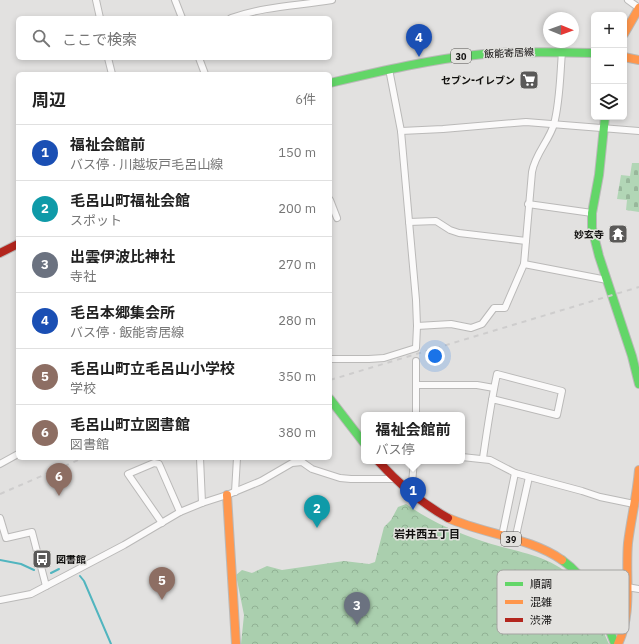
<!DOCTYPE html>
<html lang="ja">
<head>
<meta charset="utf-8">
<style>
  body { margin:0; font-family:"IBM Plex Sans","Noto Sans JP",sans-serif; background:#f6f6f6; color:#222 }
  .controls { position:absolute; right:12px; top:12px; display:grid; overflow:hidden; border-radius:6px; box-shadow:0 2px 6px #0003 }
  .controls button { width:36px; height:36px; display:grid; place-items:center; padding:0; border:0; border-bottom:1px solid #e0e0e0; background:#fff; color:#222; font:20px sans-serif }
  .compass { position:absolute; left:543px; top:12px; width:36px; height:36px; border-radius:50%; background:#fff; box-shadow:0 2px 6px #0003; rotate:91deg }
  .you { position:absolute; left:435px; top:356px; width:14px; height:14px; margin:-10px; border:3px solid #fff; border-radius:50%; background:#1a73e8; box-shadow:0 0 0 6px #1a73e833 }
  .badge { display:grid; place-items:center; width:26px; height:26px; border-radius:50%; background:#5a5958; color:#fff; font-size:13px; font-weight:700 }
  .pin { position:absolute; translate:-50% -33px; filter:drop-shadow(0 1px 2px #0008) }
  .pin::after { content:''; position:absolute; top:21px; width:14px; height:12px; background:inherit; clip-path:polygon(0 0,100% 0,50% 100%) }
  .popup { position:absolute; left:361px; top:412px; width:104px; height:52px; box-sizing:border-box; display:grid; place-content:center; border-radius:6px; background:#fff; filter:drop-shadow(0 1px 3px #0005); font-size:13px; white-space:nowrap; color:#767676 }
  .popup b { font-size:15px; color:#222 }
  .popup::after { content:''; position:absolute; left:50%; top:100%; margin-left:-8px; border:8px solid transparent; border-top-color:#fff }
  .list { margin:0; padding:0; list-style:none }
  h2 { display:flex; justify-content:space-between; align-items:center; height:52px; margin:0; padding:0 16px; font-size:17px }
  h2 small { font-size:13px; font-weight:400; color:#767676 }
  .list li { display:grid; grid-template-columns:26px 1fr auto; gap:12px; align-items:center; box-sizing:border-box; height:56px; padding:0 16px; border-top:1px solid #e0e0e0 }
  .list b { display:block; font-size:15px; white-space:nowrap }
  .list p { margin:0; font-size:13px; white-space:nowrap; color:#767676 }
  .list em { font-size:13px; font-style:normal; color:#767676 }
  .icon { flex:none; width:22px; height:22px; fill:none; stroke:currentColor; stroke-width:2; stroke-linecap:round; stroke-linejoin:round }
  .map { position:relative; flex:none; width:639px; height:644px; overflow:hidden }
  .search { position:absolute; background:#fff; box-shadow:0 2px 6px #0003; left:16px; top:16px; width:316px; height:44px; display:flex; align-items:center; gap:10px; box-sizing:border-box; padding:0 14px; border-radius:6px; color:#767676; font-size:15px }
  .panel { position:absolute; background:#fff; box-shadow:0 2px 6px #0003; left:16px; top:72px; width:316px; height:388px; border-radius:6px }
  .map>svg:first-child { display:block }
  .forest { fill:url(#forest-crowns) }
  .cemetery { fill:url(#cemetery-stones) }
  .lines { fill:none; stroke-linecap:round; stroke-linejoin:round }
  .stream { stroke:#51b5bf; stroke-width:2 }
  .street-casing { stroke:#bab9b8; stroke-width:8 }
  .fast-casing { stroke:#bab9b8; stroke-width:10 }
  .slow-casing { stroke:#bab9b8; stroke-width:10 }
  .jam-casing { stroke:#bab9b8; stroke-width:10 }
  .street { stroke:#fbfafa; stroke-width:6 }
  .fast { stroke:#63d668; stroke-width:8 }
  .slow { stroke:#ff974d; stroke-width:8 }
  .jam { stroke:#b3261e; stroke-width:8 }
  .rail { stroke:#cecdcd; stroke-width:2; stroke-dasharray:5 5; stroke-linecap:butt }
  .labels { text-anchor:middle; dominant-baseline:central; stroke-width:3; stroke-linejoin:round; paint-order:stroke }
  .shield { fill:#e3e2df; stroke:#504f4d; stroke-width:1 }
  .shield-label { font-size:9px; font-weight:bold; fill:#11100f }
  .street-label { font-size:10px; fill:#11100f; stroke:#e3e2df }
  .poi-label { font-size:10px; font-weight:bold; fill:#11100f; stroke:#e3e2df; text-anchor:end }
  .neighbourhood-label { font-size:11px; font-weight:bold; fill:#11100f; stroke:#e3e2df }
  .key { fill:#e3e2df; stroke:#a4a3a1; stroke-width:1 }
  .key-label { font-size:11px; fill:#11100f }
</style>
</head>
<body>
<div class="map">
<svg width="639" height="644" viewBox="0 0 639 644">
  <defs>
    <pattern id="forest-crowns" width="20" height="18" patternUnits="userSpaceOnUse"><rect width="20" height="18" fill="#aacfae"/><path d="M2 6a3 3 0 1 1 6 0M12 15a3 3 0 1 1 6 0" fill="none" stroke="#91b194"/></pattern>
    <pattern id="cemetery-stones" width="16" height="16" patternUnits="userSpaceOnUse"><rect width="16" height="16" fill="#b2d6b6"/><path d="M2 7V4a2 2 0 0 1 4 0v3zM10 15v-3a2 2 0 0 1 4 0v3z" fill="#98b79b"/></pattern>
  </defs>
  <rect width="100%" height="100%" fill="#e2e1e0"/>
  <path class="forest" d="M406 504C430 521 457 533 485 542 522 554 553 554 581 586 591 598 602 629 609 644H241L244 615 236 575 242 570 252 573 267 566 282 570 344 561 369 564 375 562 384 527 391 520 398 507Z"/>
  <path class="cemetery" d="M632 163H639V212L626 210 627 200 617 199 621 175 630 176Z"/>
  <g class="lines">
    <g class="stream">
      <path d="M0 560 21 564 34 570"/>
      <path d="M51 573 59 569"/>
      <path d="M80 576 84 581 111 644"/>
    </g>
    <defs>
      <g id="street">
        <path d="M96 0 100 18"/>
        <path d="M175 0 182 18"/>
        <path d="M628 0 639 8"/>
        <path d="M231 18C266 6 296 6 332 0"/>
        <path d="M108 58 112 74"/>
        <path d="M199 58 205 74"/>
        <path d="M401 131 443 129 526 122 639 131"/>
        <path d="M330 200 337 218"/>
        <path d="M528 204 592 213"/>
        <path d="M409 222 436 221 450 230 459 233 526 241"/>
        <path d="M524 264 607 280"/>
        <path d="M417 326 451 324 471 328 482 324 494 308H505L524 264 532 172C535 154 549 141 554 124 560 101 560 76 562 52"/>
        <path d="M330 359H369L384 358 416 348 417 326 416 300 401 131 389 69"/>
        <path d="M416 385H477L494 388"/>
        <path d="M416 415V361"/>
        <path d="M462 457 490 460 515 473 582 491 600 497 634 504"/>
        <path d="M200 458 202 503"/>
        <path d="M483 458C487 430 491 402 497 374L562 391 557 415 492 399"/>
        <path d="M0 464 18 454"/>
        <path d="M235 492 237 458"/>
        <path d="M411 494 414 461"/>
        <path d="M0 518 6 538 32 532 46 586"/>
        <path d="M162 523 128 474 154 463 159 464 180 512"/>
        <path d="M502 536 515 473"/>
        <path d="M515 540 529 477"/>
        <path d="M627 587 639 589"/>
        <path d="M596 599H627"/>
        <path d="M0 600 31 594 124 545 180 512 202 503 227 495 261 481 292 463 302 462 312 469 340 478 351 479H394"/>
      </g>
      <g id="fast">
        <path d="M330 83C381 71 432 59 484 54 520 51 557 52 594 53"/>
        <path d="M605 117 599 175 592 213V228L599 256 632 356 639 384"/>
        <path d="M330 399 364 443"/>
        <path d="M562 560C591 580 603 613 615 644"/>
      </g>
      <g id="slow">
        <path d="M624 34 639 8"/>
        <path d="M624 57 639 60"/>
        <path d="M227 495 236 644"/>
        <path d="M448 518C484 534 531 538 562 560"/>
        <path d="M618 644C633 613 625 577 628 543 631 519 637 495 639 470"/>
      </g>
      <g id="jam">
        <path d="M0 253 18 244"/>
        <path d="M378 461C399 484 421 503 448 518"/>
      </g>
    </defs>
    <use href="#street" class="street-casing"/>
    <use href="#fast" class="fast-casing"/>
    <use href="#slow" class="slow-casing"/>
    <use href="#jam" class="jam-casing"/>
    <use href="#street" class="street"/>
    <use href="#fast" class="fast"/>
    <use href="#slow" class="slow"/>
    <use href="#jam" class="jam"/>
    <g class="rail">
      <path d="M330 380 639 287"/>
      <path d="M0 494 83 458"/>
    </g>
  </g>
  <defs>
    <symbol id="supermarket-square" viewBox="-11 -11 22 22"><rect x="-9" y="-9" width="18" height="18" rx="4" fill="#5a5958" stroke="#e3e2df"/><path d="M-6-5.5h2.5l.6 2H6L4.5 2H-2.5L-4.4-4H-6ZM-1.5 3.2a1.3 1.3 0 1 0 .1 0ZM3 3.2a1.3 1.3 0 1 0 .1 0Z" fill="#fff"/></symbol>
    <symbol id="temple-square" viewBox="-11 -11 22 22"><rect x="-9" y="-9" width="18" height="18" rx="4" fill="#5a5958" stroke="#e3e2df"/><path d="M0-6L5-2H3V0L6.5 2.5H4V6H1.5V3h-3V6H-4V2.5H-6.5L-3 0V-2H-5Z" fill="#fff"/></symbol>
    <symbol id="bus-square" viewBox="-11 -11 22 22"><rect x="-9" y="-9" width="18" height="18" rx="4" fill="#5a5958" stroke="#e3e2df"/><path d="M-5-6H5V4H4V6H2V4H-2V6H-4V4H-5ZM-3.5-4V0h7V-4ZM-3.5 1.2v1.5H-2V1.2ZM2 1.2v1.5H3.5V1.2Z" fill="#fff"/></symbol>
  </defs>
  <g fill-rule="evenodd">
    <use href="#supermarket-square" x="518" y="69" width="22" height="22"/>
    <use href="#temple-square" x="607" y="223" width="22" height="22"/>
    <use href="#bus-square" x="31" y="548" width="22" height="22"/>
  </g>
  <g class="labels">
    <g class="shield">
      <rect x="451" y="49" width="20" height="14" rx="3"/>
      <rect x="501" y="532" width="20" height="14" rx="3"/>
    </g>
    <g class="shield-label">
      <text x="461" y="56">30</text>
      <text x="511" y="539">39</text>
    </g>
    <g class="street-label">
      <text transform="translate(509 53) rotate(-3)">飯能寄居線</text>
    </g>
    <g class="poi-label">
      <text x="515" y="80">セブン-イレブン</text>
      <text x="604" y="234">妙玄寺</text>
      <text x="56" y="559" text-anchor="start">図書館</text>
    </g>
    <g class="neighbourhood-label">
      <text x="427" y="534">岩井西五丁目</text>
    </g>
  </g>
  <rect x="497" y="570" width="132" height="64" rx="6" class="key"/>
  <rect x="505" y="582" width="18" height="4" fill="#63d668"/>
  <rect x="505" y="600" width="18" height="4" fill="#ff974d"/>
  <rect x="505" y="618" width="18" height="4" fill="#b3261e"/>
  <g class="key-label">
    <text x="530" y="588">順調</text>
    <text x="530" y="606">混雑</text>
    <text x="530" y="624">渋滞</text>
  </g>
</svg>
<div class="controls">
<button>+</button>
<button>−</button>
<button><svg class="icon" aria-label="layers" viewBox="0 0 24 24"><path d="M12 4l9 5-9 5-9-5zM3 14l9 5 9-5"/></svg></button>
</div>
<svg class="compass" viewBox="-18 -18 36 36"><path d="M0-13l5 13h-10z" fill="#e53935"/><path d="M0 13l5-13h-10z" fill="#767676"/></svg>
<div class="you"></div>
<div class="pin badge" style="left:413px;top:510px;background:#1a4fb4">1</div>
<div class="popup"><b>福祉会館前</b>バス停</div>
<div class="pin badge" style="left:317px;top:528px;background:#0f9aa8">2</div>
<div class="pin badge" style="left:357px;top:625px;background:#6b7280">3</div>
<div class="pin badge" style="left:419px;top:57px;background:#1a4fb4">4</div>
<div class="pin badge" style="left:162px;top:600px;background:#8d6e63">5</div>
<div class="pin badge" style="left:59px;top:496px;background:#8d6e63">6</div>
<div class="search"><svg class="icon" aria-label="search" viewBox="0 0 24 24"><circle cx="10" cy="10" r="6"/><path d="M15 15l6 6"/></svg>ここで検索</div>
<section class="panel">
<h2>周辺<small>6件</small></h2>
<ul class="list">
<li><span class="badge" style="background:#1a4fb4">1</span><div><b>福祉会館前</b><p>バス停 · 川越坂戸毛呂山線</p></div><em>150 m</em></li>
<li><span class="badge" style="background:#0f9aa8">2</span><div><b>毛呂山町福祉会館</b><p>スポット</p></div><em>200 m</em></li>
<li><span class="badge" style="background:#6b7280">3</span><div><b>出雲伊波比神社</b><p>寺社</p></div><em>270 m</em></li>
<li><span class="badge" style="background:#1a4fb4">4</span><div><b>毛呂本郷集会所</b><p>バス停 · 飯能寄居線</p></div><em>280 m</em></li>
<li><span class="badge" style="background:#8d6e63">5</span><div><b>毛呂山町立毛呂山小学校</b><p>学校</p></div><em>350 m</em></li>
<li><span class="badge" style="background:#8d6e63">6</span><div><b>毛呂山町立図書館</b><p>図書館</p></div><em>380 m</em></li>
</ul>
</section>
</div>
</body>
</html>
